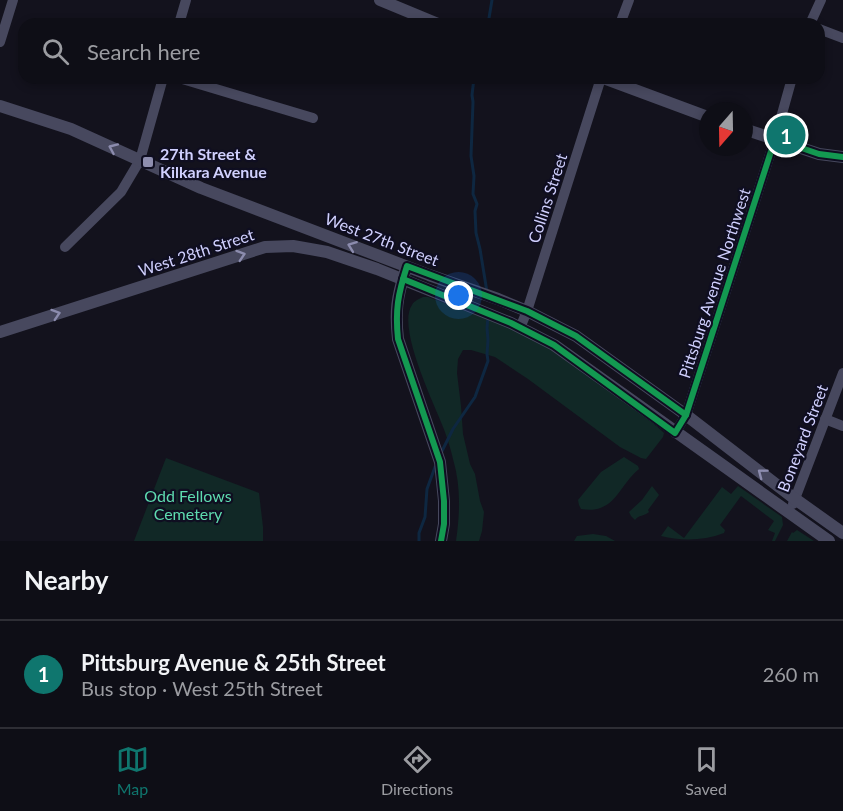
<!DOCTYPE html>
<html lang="en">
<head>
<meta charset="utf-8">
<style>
  body { margin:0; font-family:Lato,sans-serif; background:#17171f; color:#f1f3f6 }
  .compass { position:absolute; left:699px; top:102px; width:54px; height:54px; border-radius:50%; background:#0e0e16; box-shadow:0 3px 9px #0003; rotate:200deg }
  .you { position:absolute; left:459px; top:296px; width:21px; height:21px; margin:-15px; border:4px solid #fff; border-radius:50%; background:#1a73e8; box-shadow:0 0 0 9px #1a73e833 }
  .badge { display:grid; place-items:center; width:39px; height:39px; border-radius:50%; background:#0f766e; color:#fff; font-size:20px; font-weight:700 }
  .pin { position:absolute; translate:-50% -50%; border:3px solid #fff; box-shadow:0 2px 6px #0006 }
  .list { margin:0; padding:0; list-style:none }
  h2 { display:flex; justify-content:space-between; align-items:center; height:78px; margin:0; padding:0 24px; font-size:26px }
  h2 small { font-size:20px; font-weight:400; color:#9b9ca1 }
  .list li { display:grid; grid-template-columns:39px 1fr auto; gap:18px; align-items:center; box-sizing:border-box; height:108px; padding:0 24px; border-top:2px solid #2e2e35 }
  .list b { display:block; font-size:22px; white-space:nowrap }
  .list p { margin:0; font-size:20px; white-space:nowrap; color:#9b9ca1 }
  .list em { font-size:20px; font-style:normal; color:#9b9ca1 }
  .icon { flex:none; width:33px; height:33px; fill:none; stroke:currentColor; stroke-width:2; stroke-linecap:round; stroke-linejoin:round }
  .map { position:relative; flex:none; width:843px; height:541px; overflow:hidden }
  .search { position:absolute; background:#0e0e16; box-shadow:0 3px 9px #0003; left:18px; right:18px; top:18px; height:66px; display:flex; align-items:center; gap:15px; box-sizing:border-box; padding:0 21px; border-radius:18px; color:#9b9ca1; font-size:22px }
  .sheet { height:186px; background:#0e0e16 }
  nav { display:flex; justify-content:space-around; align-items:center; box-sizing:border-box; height:84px; border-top:2px solid #2e2e35; background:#0e0e16; font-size:16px; color:#9b9ca1 }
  nav a { display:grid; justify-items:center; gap:3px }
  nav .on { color:#0f766e }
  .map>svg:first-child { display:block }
  .green { fill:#112826 }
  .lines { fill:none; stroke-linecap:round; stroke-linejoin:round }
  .stream { stroke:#0e2741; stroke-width:3 }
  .minor { stroke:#47485e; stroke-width:10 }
  .tertiary { stroke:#47485e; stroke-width:12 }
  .cycleway-casing { stroke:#0f0e21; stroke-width:10 }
  .cycleway { stroke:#139951; stroke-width:6 }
  .oneway { stroke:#8c8cae }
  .poi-dot { fill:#8e8eaf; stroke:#0f0e21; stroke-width:2 }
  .labels { text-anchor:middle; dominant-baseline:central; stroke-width:4.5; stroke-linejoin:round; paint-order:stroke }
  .poi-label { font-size:16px; font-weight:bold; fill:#d0d0fe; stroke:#0f0e21; text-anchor:start }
  .street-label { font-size:16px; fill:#d0d0fe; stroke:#0f0e21 }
  .park-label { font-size:16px; fill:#5edbaf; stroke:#0f0e21 }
</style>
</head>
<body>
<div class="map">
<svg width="843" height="541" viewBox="0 0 843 541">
  <rect width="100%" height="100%" fill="#13121d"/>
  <g class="green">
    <path d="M423 297H428L511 328 548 348 651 421 664 433 663 437 646 459 641 458 620 447 528 379 495 357 471 350H463L458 359 457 373 461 406 463 434 470 464 475 474 480 501 484 512 482 531 479 541H456C460 513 461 486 453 459 451 450 448 441 445 432 436 407 396 328 412 305 414 301 419 299 423 297Z"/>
    <path d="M624 457 638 466 639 469C618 486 615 515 581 509L579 505 578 500 601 472Z"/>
    <path d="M166 458 259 493 263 527V541H134Z"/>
    <path d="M652 486 659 495 648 510 649 512C645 516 638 515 635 520L631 516 629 512 642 500Z"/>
    <path d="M738 486 782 517 783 525 775 541H772L775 533 768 530 774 521 741 496 720 525 725 530 724 533C703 541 681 541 661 536L668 526 684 538 722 487 731 494Z"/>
    <path d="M797 530 814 541H787L792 532 793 533Z"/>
    <path d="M593 534 606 536 615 541H574L577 536Z"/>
  </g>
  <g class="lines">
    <g class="stream">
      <path d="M488 24 492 0"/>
      <path d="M474 78 472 95 473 102 471 156 474 176 473 194 477 204 475 211 476 233 480 249 487 292"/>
      <path d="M441 453 453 429 475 397 488 361 487 354 488 340 487 328 488 316"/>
      <path d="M419 541V533L425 517 427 489 435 467"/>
    </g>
    <g class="minor">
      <path d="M179 24 186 0"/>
      <path d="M620 24 629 0"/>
      <path d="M810 24 821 0"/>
      <path d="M819 29 843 38"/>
      <path d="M0 42 13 0"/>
      <path d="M179 78 313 118"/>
      <path d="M65 247 121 192 140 160 163 78"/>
      <path d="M520 328 527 311 601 78"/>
      <path d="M825 419 843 426"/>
      <path d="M675 433 686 415 775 139 792 78"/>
      <path d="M793 504 843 373"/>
    </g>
    <g class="tertiary">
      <path d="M380 0 438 24"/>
      <path d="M603 78 708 117"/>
      <path d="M0 106 71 129 201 188 429 275 498 299 527 311 576 336 686 415 795 499 843 533"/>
      <path d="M744 129 819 154 843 157"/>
      <path d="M405 272C397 297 395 312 398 339L440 462 444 501V524L441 541"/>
      <path d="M0 332 265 247 293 246 327 252 377 269 511 323 554 345 829 541"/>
    </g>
    <defs>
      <g id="cycleway">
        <path d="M403 279 511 323 554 345 675 433 686 415 775 139 819 154 843 157"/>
        <path d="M441 541 444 524V501L440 462 398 339C395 310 398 294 407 266L527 311 576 336 686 415"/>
      </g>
    </defs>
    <use href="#cycleway" class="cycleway-casing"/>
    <use href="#cycleway" class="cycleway"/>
  </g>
  <defs><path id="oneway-chevron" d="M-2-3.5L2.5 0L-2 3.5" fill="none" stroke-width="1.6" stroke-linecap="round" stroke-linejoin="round" transform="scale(1.5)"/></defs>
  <g class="oneway">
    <use href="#oneway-chevron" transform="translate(113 148) rotate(-156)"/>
    <use href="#oneway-chevron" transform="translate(352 246) rotate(-159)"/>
    <use href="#oneway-chevron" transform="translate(241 255) rotate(-18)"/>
    <use href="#oneway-chevron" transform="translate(56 314) rotate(-18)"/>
    <use href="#oneway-chevron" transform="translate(762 473) rotate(-143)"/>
  </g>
  <rect class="poi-dot" x="142" y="156" width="12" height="12" rx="3"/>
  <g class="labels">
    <g class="poi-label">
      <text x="160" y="153">27th Street &amp;<tspan x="160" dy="18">Kilkara Avenue</tspan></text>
    </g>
    <g class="street-label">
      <text transform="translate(547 198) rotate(-72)">Collins Street</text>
      <text transform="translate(382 239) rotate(21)">West 27th Street</text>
      <text transform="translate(196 252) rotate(-18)">West 28th Street</text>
      <text transform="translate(714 283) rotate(-72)">Pittsburg Avenue Northwest</text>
      <text transform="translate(802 438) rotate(-69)">Boneyard Street</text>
    </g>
    <g class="park-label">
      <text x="188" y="495">Odd Fellows<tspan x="188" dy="18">Cemetery</tspan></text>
    </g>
  </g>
</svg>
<svg class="compass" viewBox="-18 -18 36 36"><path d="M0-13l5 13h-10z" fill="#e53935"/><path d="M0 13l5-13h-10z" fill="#9b9ca1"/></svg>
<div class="you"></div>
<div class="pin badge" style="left:786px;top:135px">1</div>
<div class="search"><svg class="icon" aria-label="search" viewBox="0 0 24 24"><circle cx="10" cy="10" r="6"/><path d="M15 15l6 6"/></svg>Search here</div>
</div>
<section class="sheet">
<h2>Nearby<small></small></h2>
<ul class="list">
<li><span class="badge">1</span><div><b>Pittsburg Avenue &amp; 25th Street</b><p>Bus stop · West 25th Street</p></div><em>260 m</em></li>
</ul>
</section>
<nav>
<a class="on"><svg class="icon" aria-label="map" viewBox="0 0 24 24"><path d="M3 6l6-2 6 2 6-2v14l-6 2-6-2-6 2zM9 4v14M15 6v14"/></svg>Map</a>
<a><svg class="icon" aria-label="directions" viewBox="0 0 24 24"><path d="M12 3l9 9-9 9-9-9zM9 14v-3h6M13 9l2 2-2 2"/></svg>Directions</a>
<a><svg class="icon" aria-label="saved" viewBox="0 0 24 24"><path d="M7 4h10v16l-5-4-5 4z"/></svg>Saved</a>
</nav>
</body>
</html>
